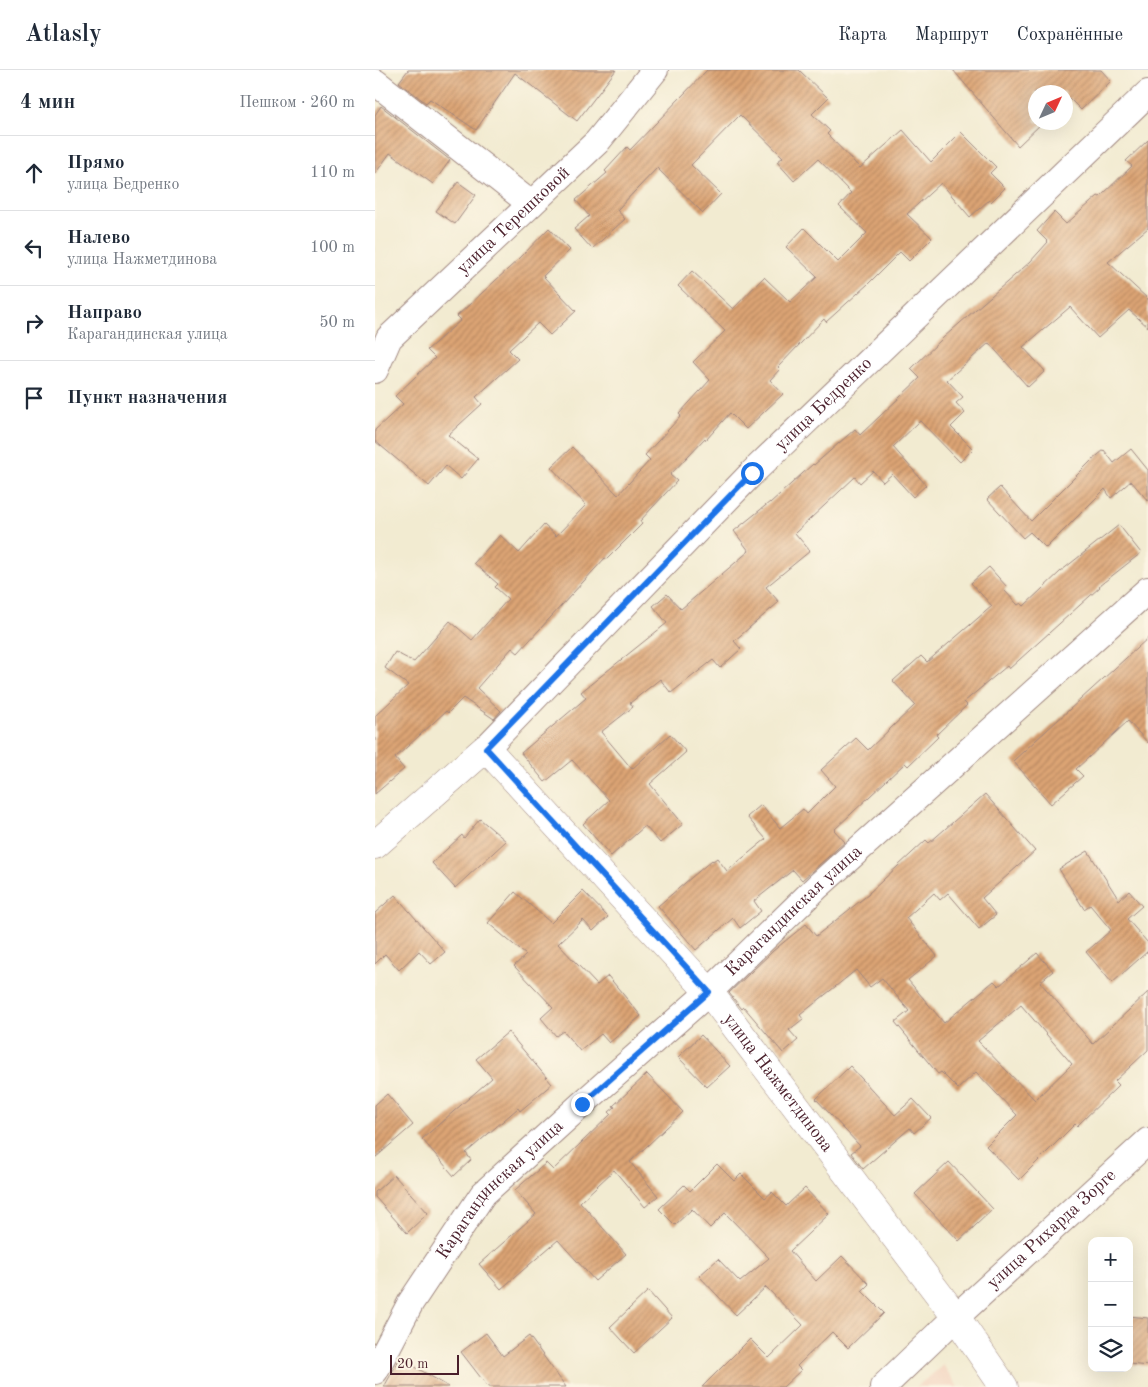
<!DOCTYPE html>
<html lang="ru">
<head>
<meta charset="utf-8">
<style>
  body { margin:0; font-family:"Old Standard TT",serif; background:#f6f6f7; color:#1f2937 }
  .controls { position:absolute; right:15px; bottom:15px; display:grid; overflow:hidden; border-radius:10px; box-shadow:0 5px 20px #0002 }
  .controls button { width:45px; height:45px; display:grid; place-items:center; padding:0; border:0; border-bottom:1px solid #e0e1e3; background:#fff; color:#1f2937; font:25px sans-serif }
  .compass { position:absolute; left:653px; top:15px; width:45px; height:45px; border-radius:50%; background:#fff; box-shadow:0 5px 20px #0002; rotate:46deg }
  .scale { position:absolute; left:15px; bottom:12px; width:69px; box-sizing:border-box; padding-left:5px; border:2px solid #4a1f2b; border-top:0; font-size:14px; line-height:18px; white-space:nowrap; color:#4a1f2b; -webkit-text-stroke:4px #fcf5e5; paint-order:stroke }
  .stop { position:absolute; width:15px; height:15px; margin:-11px; border:4px solid #1a73e8; border-radius:50%; background:#fff }
  .stop.end { background:#1a73e8; border-color:#fff; box-shadow:0 1px 5px #0008 }
  .list { margin:0; padding:0; list-style:none }
  h2 { display:flex; justify-content:space-between; align-items:center; height:65px; margin:0; padding:0 20px; font-size:21px }
  h2 small { font-size:16px; font-weight:400; color:#747a83 }
  .list li { display:grid; grid-template-columns:32px 1fr auto; gap:15px; align-items:center; box-sizing:border-box; height:75px; padding:0 20px; border-top:1px solid #e0e1e3 }
  .list b { display:block; font-size:19px; white-space:nowrap }
  .list p { margin:0; font-size:16px; white-space:nowrap; color:#747a83 }
  .list em { font-size:16px; font-style:normal; color:#747a83 }
  .icon { flex:none; width:28px; height:28px; fill:none; stroke:currentColor; stroke-width:2; stroke-linecap:round; stroke-linejoin:round }
  .map { position:relative; flex:none; width:773px; height:1317px; overflow:hidden }
  header { display:flex; align-items:center; gap:30px; box-sizing:border-box; height:70px; padding:0 25px; background:#fff; border-bottom:1px solid #e0e1e3 }
  header strong { font-size:24px }
  nav { display:flex; gap:28px; margin-inline-start:auto; font-size:18px }
  main { display:flex }
  aside { flex:1; background:#fff }
  .map>svg:first-child { display:block }
  .built { fill:#f3d4bf }
  .building { fill:url(#building-hatch); fill-rule:evenodd }
  .lines { fill:none; stroke-linecap:round; stroke-linejoin:round }
  .minor-casing { stroke:#9e857e; stroke-width:28 }
  .tertiary-casing { stroke:#9e857e; stroke-width:29 }
  .minor { stroke:#fff; stroke-width:26 }
  .tertiary { stroke:#fff; stroke-width:28 }
  .route { stroke:#1a73e8; stroke-width:6 }
  .labels { text-anchor:middle; dominant-baseline:central; stroke-width:4.5; stroke-linejoin:round; paint-order:stroke }
  .street-label { font-size:18px; fill:#4a1f2b; stroke:#fcf5e5 }
</style>
</head>
<body>
<header>
<strong>Atlasly</strong>
<nav><a>Карта</a><a>Маршрут</a><a>Сохранённые</a></nav>
</header>
<main>
<aside>
<h2>4 мин<small>Пешком · 260 m</small></h2>
<ul class="list">
<li><svg class="icon" aria-label="ahead" viewBox="0 0 24 24"><path d="M12 20V5M6 11l6-6 6 6"/></svg><div><b>Прямо</b><p>улица Бедренко</p></div><em>110 m</em></li>
<li><svg class="icon" aria-label="left" viewBox="0 0 24 24"><path d="M17 20v-9H6M10 6l-5 5 5 5"/></svg><div><b>Налево</b><p>улица Нажметдинова</p></div><em>100 m</em></li>
<li><svg class="icon" aria-label="right" viewBox="0 0 24 24"><path d="M7 20v-9h11M14 6l5 5-5 5"/></svg><div><b>Направо</b><p>Карагандинская улица</p></div><em>50 m</em></li>
<li><svg class="icon" aria-label="arrive" viewBox="0 0 24 24"><path d="M6 21V4h12l-3 4 3 4H6"/></svg><div><b>Пункт назначения</b></div></li>
</ul>
</aside>
<div class="map">
<svg width="773" height="1317" viewBox="0 0 773 1317">
  <defs>
    <pattern id="building-hatch" width="6" height="6" patternUnits="userSpaceOnUse" patternTransform="scale(1.25)"><rect width="6" height="6" fill="#dca474"/><path d="M-1 1l2-2M0 6l6-6M5 7l2-2" fill="none" stroke="#b4855f"/></pattern>
  </defs>
  <rect width="100%" height="100%" fill="#fcf5e5"/>
  <filter id="ink" filterUnits="userSpaceOnUse"><feTurbulence type="fractalNoise" baseFrequency=".02" numOctaves="2"/><feDisplacementMap in="SourceGraphic" scale="10" xChannelSelector="R" yChannelSelector="G"/><feConvolveMatrix kernelMatrix="1 2 1 2 8 2 1 2 1" color-interpolation-filters="sRGB"/></filter>
  <filter id="wash" filterUnits="userSpaceOnUse"><feTurbulence type="fractalNoise" baseFrequency=".0096" numOctaves="4" result="noise"/><feDisplacementMap in="SourceGraphic" scale="20" xChannelSelector="R" yChannelSelector="G"/><feGaussianBlur stdDeviation="1.12" result="paint"/><feColorMatrix in="noise" values="0 0 0 0 0 0 0 0 0 0 0 0 0 0 0 0 0 1.4 0 .05"/><feComposite in="paint" operator="in"/></filter>
  <g filter="url(#wash)">
    <rect width="100%" height="100%" fill="#f2ebd1"/>
    <path class="built" d="M568 1295 583 1317H541L560 1302Z"/>
    <g id="blocks">
      <g class="building">
        <path d="M33 0H241L202 51 140 3 101 60 55 29 51 33 24 12Z"/>
        <path d="M332 0H424L453 28 437 44 455 61 452 64 485 98 528 60 556 92 586 62 621 97 615 103 630 118 616 132 614 130 595 147 566 113 532 144 557 168 534 191 525 182 493 214 451 252 449 249 403 297 405 299 395 310 408 324 371 359 355 343 331 370 330 368 295 405 302 411 265 451 267 454 232 489 230 488 143 583 137 578 102 618 126 641 119 649 88 628 73 643 71 641 20 688 29 699 0 724V646L33 615 10 598 20 582 39 592 75 551 97 570 133 529 120 517 123 514 99 493 125 465 144 483 169 455 181 466 211 435 176 397 197 377 243 425 275 390 270 385 306 346 304 344 335 310 318 292 350 261 303 216 317 201 358 239 389 207 415 232 442 207 411 177 429 158 463 192 492 163 464 136 476 123 443 89 419 111 402 92 408 87 365 45 316 95 346 124 328 143 282 98 242 140 250 149 217 179 199 159 214 146 201 130 232 103 230 101 252 77 255 80Z"/>
        <path d="M578 0H726L736 11 706 40 694 28 690 31V22H660V52H668L643 76Z"/>
        <path d="M6 36 75 90 58 114 15 83 0 104V45Z"/>
        <path d="M773 70V158L733 192 773 229V257L754 240 723 268 695 237 648 277 670 301 653 317 614 273 572 310 588 327 581 333 590 343 576 357 598 379 585 392 545 351 518 377 551 415 538 427 517 404 508 412 498 401 485 413 480 407 420 463 435 481 391 517 404 532 359 571 366 579 345 598 338 590 296 623 285 609 255 633 258 637 226 662 257 699 295 664 311 682 275 714 308 754 285 773 270 756 236 786 208 754 234 730 209 703 197 690 170 712 146 683 211 628 206 622 292 553 278 536 292 524 306 539 374 481 359 461 395 432V433L438 394 439 395 480 359 485 365 545 308 536 299 569 267 655 192 673 172 662 161 679 142 691 154 723 126 725 127 757 96 751 91Z"/>
        <path d="M83 112 101 125 80 154 61 141Z"/>
        <path d="M174 158 195 180 168 206 201 241 175 265 163 253 134 280 143 289 101 327 107 334 73 365 103 389 86 409 71 396 54 416 0 371V360L28 334 20 326 60 288 52 280 86 250 82 246 145 188Z"/>
        <path d="M756 379 773 400V431L756 411 736 428 730 419 671 478 655 462 648 468 612 429 625 417 656 451 717 390 729 380 739 393Z"/>
        <path d="M744 455 766 483 724 516 725 517 634 599 632 596 589 632 592 635 561 665 563 667 533 696 530 693 459 760 470 772 427 810 418 800 379 831 386 841 365 858 358 848 321 880 283 836 337 790 338 791 342 788 352 801 391 769 372 747 386 735 405 758 428 739 432 744 460 716 446 700 481 668 493 680 540 635 518 611 546 586 552 592 617 536 596 513 614 497 632 517 629 520 643 535 646 533 649 536 686 501Z"/>
        <path d="M773 568V673L753 651 701 699 708 706 676 734 638 691Z"/>
        <path d="M610 724 660 781 607 828 621 845 604 859 573 823 565 830 559 823 531 848 562 886 533 910 569 953 619 911 624 916 662 883 678 901 665 912 718 974 773 922V980L740 1011 744 1015 702 1056 700 1054 644 1110 611 1076 642 1045 601 1002 583 1019 566 1002 563 1004 520 952 534 941 507 908 495 917 481 900 425 945 428 949 414 960 423 970 408 983 369 937 367 939 354 923 398 881 431 854 441 866 494 824V823L551 770 554 773ZM646 935 697 994 660 1030 603 971Z"/>
        <path d="M105 749 131 771 80 818 57 793 87 765 89 768Z"/>
        <path d="M713 781 744 830 754 821 767 836 752 849 773 873V881L737 913 711 882 736 860 715 835 709 839 684 799Z"/>
        <path d="M208 821 233 847 218 861 208 850 183 874 222 915 233 906 266 946 234 973 226 964 205 981 188 961 181 966 166 948 178 937 139 896 151 885 113 853 140 822 176 853Z"/>
        <path d="M20 825 70 882 56 894 44 881 24 900 10 884 0 894V843Z"/>
        <path d="M133 962 177 1014 145 1041 143 1038 91 1083 96 1090 79 1106 47 1069 117 1008 101 989Z"/>
        <path d="M326 965 355 996 332 1017 303 987Z"/>
        <path d="M475 996 520 1045 538 1029 556 1048 539 1063 535 1058 488 1099 476 1083 485 1076 441 1029Z"/>
        <path d="M272 1004 308 1042 255 1092 283 1126 270 1137 239 1100 205 1132 251 1184 220 1211 183 1170 126 1219 104 1194 161 1144 140 1120 171 1093 178 1100 236 1044 234 1042 240 1037 238 1036Z"/>
        <path d="M12 1024 38 1055 0 1088V1035Z"/>
        <path d="M574 1092 618 1139 584 1171 540 1124Z"/>
        <path d="M342 1094 359 1111 366 1104 390 1128 397 1122 411 1136 430 1118 454 1144 415 1181 441 1211 467 1186 494 1214 487 1221 509 1243 473 1278 457 1262 422 1296 426 1300 408 1317H327L375 1269 394 1288 428 1255 391 1217 361 1245 324 1206 343 1189 365 1212 394 1188 350 1143 335 1158 317 1139 300 1155 284 1139 309 1115 315 1121Z"/>
        <path d="M19 1105 53 1143 32 1163 0 1127V1122Z"/>
        <path d="M273 1221 297 1248 259 1283 235 1257Z"/>
        <path d="M754 1246 773 1248V1296L754 1294Z"/>
        <path d="M111 1263 128 1286 154 1266 191 1317H113L86 1282Z"/>
        <path d="M25 1288 74 1317H9Z"/>
      </g>
    </g>
  </g>
  <g filter="url(#ink)">
    <use href="#blocks" fill-opacity="0" stroke="#9e857e" stroke-width="1"/>
    <g class="lines">
      <defs>
        <g id="minor">
          <path d="M0 12 156 134"/>
          <path id="s1" d="M0 300 14 268 222 72 280 0"/>
          <path id="s2" d="M111 678 377 403 773 23"/>
          <path id="s3" d="M0 1301 36 1232 108 1124 207 1034 334 922 443 816 773 520"/>
          <path id="s4" d="M508 1317 581 1247 773 1071"/>
        </g>
        <g id="tertiary">
          <path id="s5" d="M0 775 111 678 334 922 581 1247 629 1317"/>
        </g>
      </defs>
      <use href="#minor" class="minor-casing"/>
      <use href="#tertiary" class="tertiary-casing"/>
      <use href="#minor" class="minor"/>
      <use href="#tertiary" class="tertiary"/>
    </g>
  </g>
  <g class="lines" filter="url(#ink)">
    <path class="route" d="M207 1034 334 922 111 678 377 403"/>
  </g>
  <g class="labels">
    <g class="street-label">
      <text stroke="none"><textPath href="#s1" startOffset="206">улица Терешковой</textPath></text>
      <text stroke="none"><textPath href="#s2" startOffset="482">улица Бедренко</textPath></text>
      <text stroke="none"><textPath href="#s3" startOffset="628">Карагандинская улица</textPath></text>
      <text stroke="none"><textPath href="#s5" startOffset="592">улица Нажметдинова</textPath></text>
      <text stroke="none"><textPath href="#s3" startOffset="222">Карагандинская улица</textPath></text>
      <text stroke="none"><textPath href="#s4" startOffset="231">улица Рихарда Зорге</textPath></text>
    </g>
  </g>
</svg>
<div class="controls">
<button>+</button>
<button>−</button>
<button><svg class="icon" aria-label="layers" viewBox="0 0 24 24"><path d="M12 4l9 5-9 5-9-5zM3 14l9 5 9-5"/></svg></button>
</div>
<svg class="compass" viewBox="-18 -18 36 36"><path d="M0-13l5 13h-10z" fill="#e53935"/><path d="M0 13l5-13h-10z" fill="#747a83"/></svg>
<div class="scale">20 m</div>
<div class="stop" style="left:377px;top:403px"></div>
<div class="stop end" style="left:207px;top:1034px"></div>
</div>
</main>
</body>
</html>
